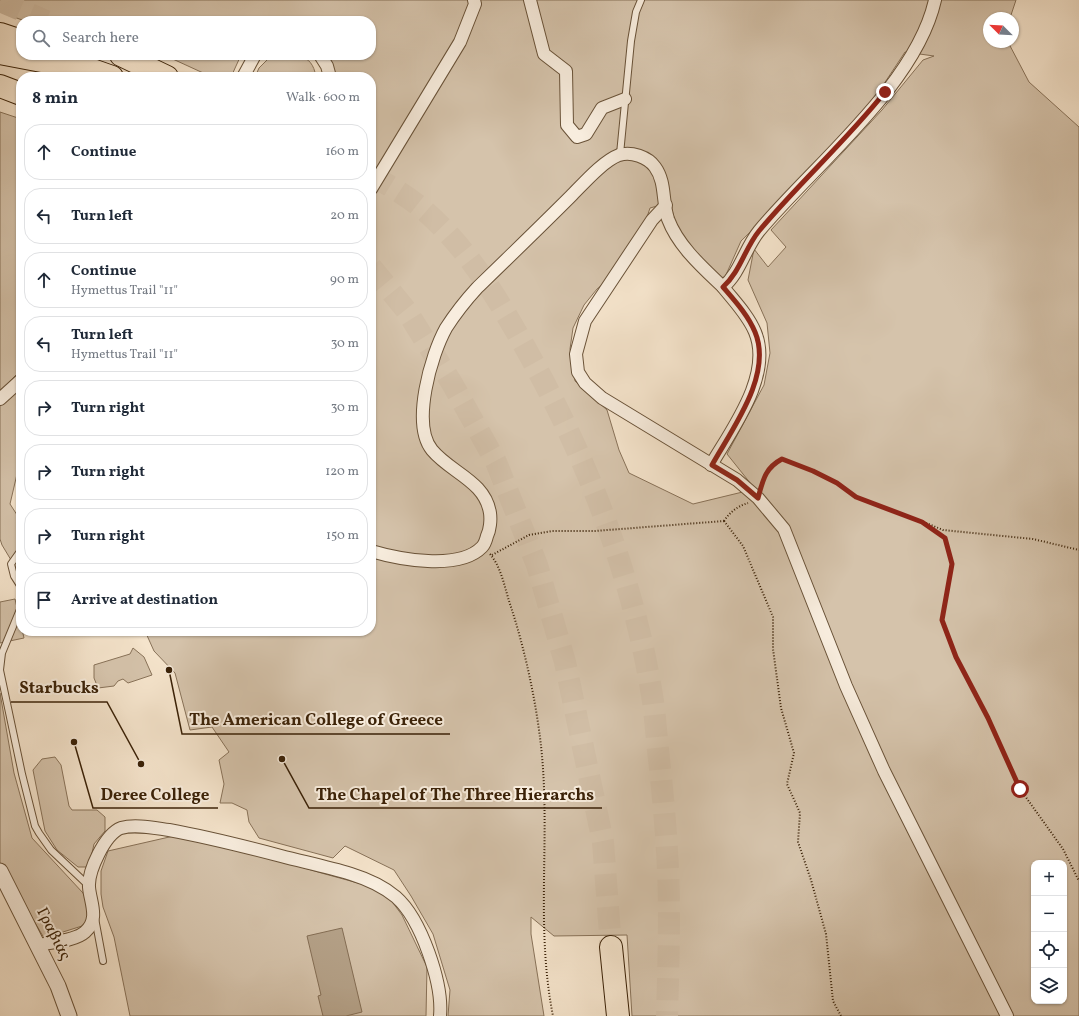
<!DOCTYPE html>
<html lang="en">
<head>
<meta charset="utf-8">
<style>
  body { margin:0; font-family:Vollkorn,serif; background:#f2f2f3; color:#1f2937 }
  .controls { position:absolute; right:12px; bottom:12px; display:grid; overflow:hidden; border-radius:8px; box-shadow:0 1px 3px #0004 }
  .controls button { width:36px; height:36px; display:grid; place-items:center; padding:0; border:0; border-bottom:1px solid #e0e1e3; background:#fff; color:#1f2937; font:20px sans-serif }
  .compass { position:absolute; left:983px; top:12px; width:36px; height:36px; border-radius:50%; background:#fff; box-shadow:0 1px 3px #0004; rotate:294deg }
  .stop { position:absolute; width:12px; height:12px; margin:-9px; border:3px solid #8f2418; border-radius:50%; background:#fff }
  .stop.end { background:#8f2418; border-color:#fff; box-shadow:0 1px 4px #0008 }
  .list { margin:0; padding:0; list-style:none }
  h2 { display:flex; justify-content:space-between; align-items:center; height:52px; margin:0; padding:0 16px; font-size:17px }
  h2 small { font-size:13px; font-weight:400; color:#747a83 }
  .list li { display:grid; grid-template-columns:26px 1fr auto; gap:12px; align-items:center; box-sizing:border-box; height:56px; margin:0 8px 8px; padding:0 8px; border:1px solid #e0e1e3; border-radius:16px }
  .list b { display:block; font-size:15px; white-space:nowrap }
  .list p { margin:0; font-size:13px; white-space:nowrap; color:#747a83 }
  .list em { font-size:13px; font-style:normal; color:#747a83 }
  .icon { flex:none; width:22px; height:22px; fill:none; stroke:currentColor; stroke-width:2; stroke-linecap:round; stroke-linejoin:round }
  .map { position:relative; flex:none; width:1079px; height:1016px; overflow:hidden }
  .search { position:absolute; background:#fff; box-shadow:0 1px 3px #0004; left:16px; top:16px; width:360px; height:44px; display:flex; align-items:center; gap:10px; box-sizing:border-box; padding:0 14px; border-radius:16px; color:#747a83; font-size:15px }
  .panel { position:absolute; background:#fff; box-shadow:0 1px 3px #0004; left:16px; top:72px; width:360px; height:564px; border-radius:16px }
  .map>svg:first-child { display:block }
  .green { fill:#d5c3ab; stroke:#887259; fill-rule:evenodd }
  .water { fill:#b5a289; stroke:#846e55 }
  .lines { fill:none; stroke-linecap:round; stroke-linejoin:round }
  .motorway-tunnel { stroke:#d0bda5; stroke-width:22; stroke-dasharray:22 11; stroke-linecap:butt }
  .service-casing { stroke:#695238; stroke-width:8 }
  .minor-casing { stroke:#695238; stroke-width:14 }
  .tertiary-casing { stroke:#695238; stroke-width:17 }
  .motorway-casing { stroke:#3a2107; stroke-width:24 }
  .path { stroke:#3a2107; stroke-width:2; stroke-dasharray:1 2; stroke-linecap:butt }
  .service { stroke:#f8edde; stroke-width:6 }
  .minor { stroke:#f8edde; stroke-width:12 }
  .tertiary { stroke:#f8edde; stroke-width:15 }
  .motorway { stroke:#f5e4cc; stroke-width:22 }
  .route { stroke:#8f2418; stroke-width:5 }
  .labels { text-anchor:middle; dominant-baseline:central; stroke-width:4; stroke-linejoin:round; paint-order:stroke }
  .street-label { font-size:16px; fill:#3a2107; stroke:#f8edde }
  .leader { fill:none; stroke:#3a2107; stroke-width:1.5 }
  .callout-dot { fill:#3a2107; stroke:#f8edde; stroke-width:1.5 }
  .callout-label { font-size:17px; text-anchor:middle; font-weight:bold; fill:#3a2107; stroke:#f8edde; stroke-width:4; stroke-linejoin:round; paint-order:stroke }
</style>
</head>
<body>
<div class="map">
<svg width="1079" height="1016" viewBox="0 0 1079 1016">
  <rect width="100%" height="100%" fill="#f5e4cc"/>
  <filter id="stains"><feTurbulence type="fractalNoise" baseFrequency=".005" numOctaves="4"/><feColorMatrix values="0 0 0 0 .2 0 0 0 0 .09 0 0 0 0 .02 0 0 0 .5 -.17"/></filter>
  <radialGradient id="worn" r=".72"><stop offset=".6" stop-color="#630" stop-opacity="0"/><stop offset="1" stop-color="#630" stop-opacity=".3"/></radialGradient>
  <g class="green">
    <path d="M0 0H1016L1010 18H989V42H1008L1029 82 1079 127V1016H632L627 935 554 936 531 917V934L544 1016H448L450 990 433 934 411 896 394 870 345 846 333 858 259 838 249 822 247 810 232 803H220L224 784 219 760 229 752 212 727 190 730 175 673 154 651 145 631H371V77H337L328 62 320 55H371V21H25L0 12ZM905 52 934 56 923 60 882 110 771 230 786 247 768 267 754 249 748 280 767 323 770 353 764 385 727 454 755 489 693 504 629 473 619 450 607 410 575 381 570 349 573 328 584 305 597 289 620 270 641 235 650 208 668 203 672 209 676 228 714 279 725 277 741 241 794 189 870 105ZM1034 863H1064V1001H1034Z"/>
    <path d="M164 55H241L231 77H212Z"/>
    <path d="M272 55C293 55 312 51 316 77H255L259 68Z"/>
    <path d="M0 112 21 119V370L0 391Z"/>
    <path d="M21 388V457L10 504 21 521 20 575 2 545 0 539V406Z"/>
    <path d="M15 599 24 638 0 643V602Z"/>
    <path d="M133 648 144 657 152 675 128 683 123 679 118 681 114 686 98 688 94 678V665L130 654Z"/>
    <path d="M0 693 14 773 32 838 83 893 89 907 88 919 82 926 44 938 0 863Z"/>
    <path d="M55 757 61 765 69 806 72 810H97L105 817V831L94 844 89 867H78L57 850 45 831 33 770 42 759Z"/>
    <path d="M178 835 246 851 325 874 369 886 387 895 402 915 427 967 426 1016H130L114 937 103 907 101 894V871L108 851Z"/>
  </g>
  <path class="water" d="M342 928 362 1012 346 1016H323L318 996 321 995 307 936Z"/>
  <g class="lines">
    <g class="motorway-tunnel">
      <path d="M0 1 46 21"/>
      <path d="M371 175C390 186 409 197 425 211 471 251 502 306 531 358 588 461 633 578 652 695 655 713 656 732 658 750 664 804 669 859 669 913 669 948 668 982 667 1016"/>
      <path d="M371 267 406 310 453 385 496 462 537 565 565 662 603 842 611 947"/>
    </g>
    <defs>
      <g id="service">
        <path d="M620 154 631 41 636 12 641 0"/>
        <path d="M21 550 11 564 14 576 21 587"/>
        <path d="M21 607 2 653 0 670 22 774 35 826 39 833 51 850 89 886"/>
        <path d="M95 918 103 961"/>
      </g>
      <g id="minor">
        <path d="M530 0 544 54 566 71 567 125 577 137 586 134 602 108 625 99"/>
        <path d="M320 55 327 66 330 77"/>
        <path d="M243 77 255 55"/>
        <path d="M371 189 460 42 475 4 474 0"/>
        <path d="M666 205 652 220 585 321 576 354 578 372 585 383 602 398 737 480 758 498 784 529 846 686 884 771 1007 1016"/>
        <path d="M0 399 21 380"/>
        <path d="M711 465C732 429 773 375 755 332 748 315 734 301 723 287"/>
        <path d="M371 551C398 559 459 571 482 547 484 545 486 540 487 536 490 530 491 520 490 513 485 481 451 473 432 450 411 424 431 355 446 328 455 314 466 300 477 288 509 257 540 227 571 196 583 184 603 161 619 155 631 151 648 157 655 167 666 182 662 201 668 219 678 246 703 268 723 287 740 273 745 248 759 231 814 165 916 85 935 0"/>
        <path d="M39 945C52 942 75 941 85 932 100 919 90 902 89 887 88 871 105 834 121 828 135 824 154 828 169 830 207 837 243 846 281 856 304 862 328 867 351 874 367 879 383 886 396 897 421 919 443 983 440 1016"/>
      </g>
      <path id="tertiary" d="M0 871 58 986 69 1016"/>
      <g id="motorway">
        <path d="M0 34 21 41"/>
        <path d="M0 53 89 70"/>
        <path d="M121 55 167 77"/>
        <path d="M75 64 112 77"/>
        <path d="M0 86 21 94"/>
        <path d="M611 947 618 1016"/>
      </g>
    </defs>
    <use href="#service" class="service-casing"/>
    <use href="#minor" class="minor-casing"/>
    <use href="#tertiary" class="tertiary-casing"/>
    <use href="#motorway" class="motorway-casing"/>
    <g class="path">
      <path d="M761 485C765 472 770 466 782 459L813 471 837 483 856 497 922 522"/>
      <path d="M724 521 743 546 773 617V649L781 708 794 753 787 784 800 813 798 842 811 880 826 934 833 1001 841 1016"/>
      <path d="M724 521C730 512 738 506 748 503"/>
      <path d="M922 522 945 538 952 564 942 620 956 657 988 718 1020 789 1063 849 1079 881"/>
      <path d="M926 523 943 530 1033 539 1079 550"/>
      <path d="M490 554C502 568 505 590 511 607 525 650 536 701 541 746 551 837 535 925 553 1016"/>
      <path d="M492 555 529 535 552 531H595L724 521"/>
    </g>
    <use href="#service" class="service"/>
    <use href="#minor" class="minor"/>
    <use href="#tertiary" class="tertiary"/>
    <use href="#motorway" class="motorway"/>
  </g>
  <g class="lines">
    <path class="route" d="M885 92C846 141 799 183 759 231 745 248 740 272 723 287 735 301 748 315 755 332 773 375 732 429 712 465L737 480 758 498C763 480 765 468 782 459L813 471 837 483 856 497 922 522 945 538 952 564 942 620 956 657 988 718 1020 789"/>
  </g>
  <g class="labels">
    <g class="street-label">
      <text transform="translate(53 934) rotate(63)">Γραβιάς</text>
    </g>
  </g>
  <path class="leader" d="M141 764L107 702H11M169 670L182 734H450M74 742L93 808H218M282 759L309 808H602"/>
  <g class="callout-dot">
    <circle cx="141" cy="764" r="4"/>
    <circle cx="169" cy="670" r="4"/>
    <circle cx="74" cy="742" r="4"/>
    <circle cx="282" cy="759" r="4"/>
  </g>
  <g class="callout-label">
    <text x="59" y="693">Starbucks</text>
    <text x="316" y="725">The American College of Greece</text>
    <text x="155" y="800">Deree College</text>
    <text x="455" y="800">The Chapel of The Three Hierarchs</text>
  </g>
  <rect width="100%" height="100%" filter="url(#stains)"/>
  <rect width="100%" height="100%" fill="url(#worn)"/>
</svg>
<div class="controls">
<button>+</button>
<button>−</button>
<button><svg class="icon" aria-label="locate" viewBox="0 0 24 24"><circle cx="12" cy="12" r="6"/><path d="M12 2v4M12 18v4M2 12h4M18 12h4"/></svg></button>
<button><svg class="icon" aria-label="layers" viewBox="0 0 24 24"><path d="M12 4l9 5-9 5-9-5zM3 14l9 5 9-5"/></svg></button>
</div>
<svg class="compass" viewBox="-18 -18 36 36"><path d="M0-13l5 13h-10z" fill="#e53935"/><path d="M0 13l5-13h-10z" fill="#747a83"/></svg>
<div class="stop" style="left:1020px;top:789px"></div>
<div class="stop end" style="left:885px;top:92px"></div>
<div class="search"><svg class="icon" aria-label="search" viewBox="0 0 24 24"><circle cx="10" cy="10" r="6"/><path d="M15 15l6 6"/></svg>Search here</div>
<section class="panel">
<h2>8 min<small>Walk · 600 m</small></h2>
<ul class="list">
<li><svg class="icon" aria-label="ahead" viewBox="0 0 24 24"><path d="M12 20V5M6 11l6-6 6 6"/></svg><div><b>Continue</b></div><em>160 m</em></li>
<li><svg class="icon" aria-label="left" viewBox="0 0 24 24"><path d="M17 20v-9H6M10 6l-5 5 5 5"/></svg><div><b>Turn left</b></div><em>20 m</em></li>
<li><svg class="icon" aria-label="ahead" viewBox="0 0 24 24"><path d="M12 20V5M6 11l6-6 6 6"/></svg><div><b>Continue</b><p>Hymettus Trail &quot;11&quot;</p></div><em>90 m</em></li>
<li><svg class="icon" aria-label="left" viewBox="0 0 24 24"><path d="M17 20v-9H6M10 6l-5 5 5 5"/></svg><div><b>Turn left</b><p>Hymettus Trail &quot;11&quot;</p></div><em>30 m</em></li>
<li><svg class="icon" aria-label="right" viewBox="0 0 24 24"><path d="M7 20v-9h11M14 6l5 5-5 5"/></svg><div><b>Turn right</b></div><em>30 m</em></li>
<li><svg class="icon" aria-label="right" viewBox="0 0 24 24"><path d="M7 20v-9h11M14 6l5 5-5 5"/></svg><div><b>Turn right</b></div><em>120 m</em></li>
<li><svg class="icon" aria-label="right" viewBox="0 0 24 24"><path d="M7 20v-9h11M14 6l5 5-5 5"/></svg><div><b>Turn right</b></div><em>150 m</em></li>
<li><svg class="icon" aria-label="arrive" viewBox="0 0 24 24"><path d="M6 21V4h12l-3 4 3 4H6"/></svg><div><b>Arrive at destination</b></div></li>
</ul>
</section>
</div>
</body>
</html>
